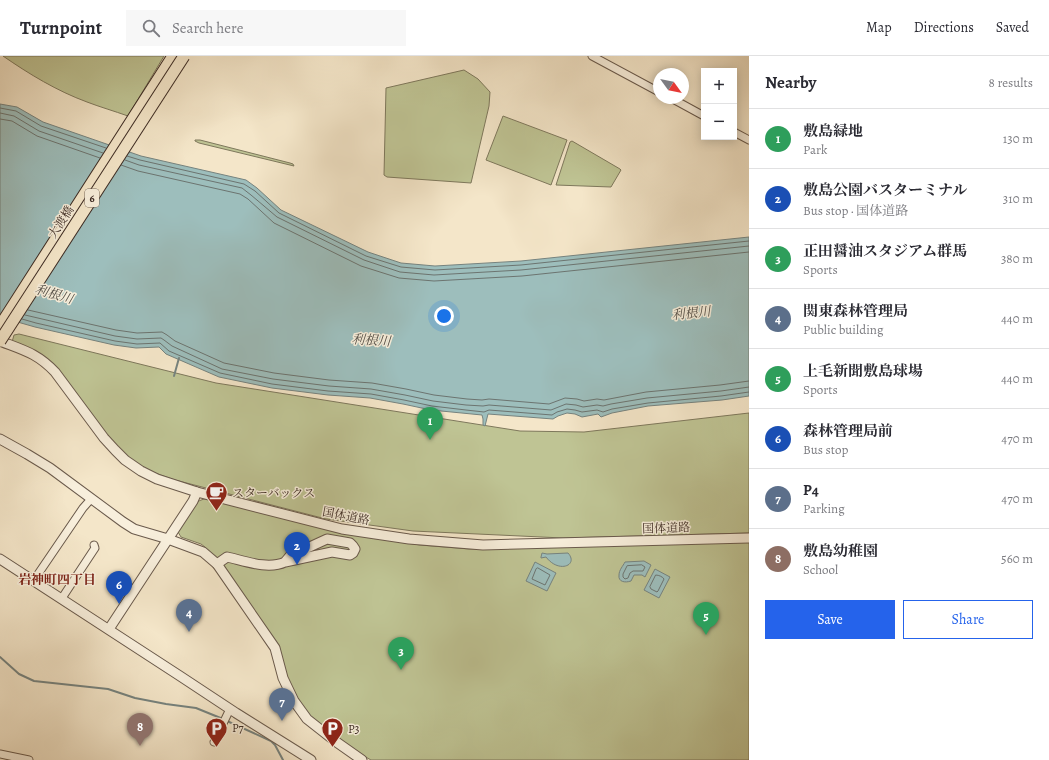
<!DOCTYPE html>
<html lang="en">
<head>
<meta charset="utf-8">
<style>
  body { margin:0; font-family:Alegreya,"Noto Serif JP",serif; background:#f7f7f7; color:#2b2b33 }
  .controls { position:absolute; right:12px; top:12px; display:grid; overflow:hidden; border-radius:0px; box-shadow:0 2px 10px #0003 }
  .controls button { width:36px; height:36px; display:grid; place-items:center; padding:0; border:0; border-bottom:1px solid #e1e1e2; background:#fff; color:#2b2b33; font:20px sans-serif }
  .compass { position:absolute; left:653px; top:12px; width:36px; height:36px; border-radius:50%; background:#fff; box-shadow:0 2px 10px #0003; rotate:123deg }
  .you { position:absolute; left:444px; top:260px; width:14px; height:14px; margin:-10px; border:3px solid #fff; border-radius:50%; background:#1a73e8; box-shadow:0 0 0 6px #1a73e833 }
  .badge { display:grid; place-items:center; width:26px; height:26px; border-radius:50%; background:#2563eb; color:#fff; font-size:13px; font-weight:700 }
  .pin { position:absolute; translate:-50% -33px; filter:drop-shadow(0 1px 2px #0008) }
  .pin::after { content:''; position:absolute; top:21px; width:14px; height:12px; background:inherit; clip-path:polygon(0 0,100% 0,50% 100%) }
  .list { margin:0; padding:0; list-style:none }
  h2 { display:flex; justify-content:space-between; align-items:center; height:52px; margin:0; padding:0 16px; font-size:17px }
  h2 small { font-size:13px; font-weight:400; color:#7c7c81 }
  .list li { display:grid; grid-template-columns:26px 1fr auto; gap:12px; align-items:center; box-sizing:border-box; height:60px; padding:0 16px; border-top:1px solid #e1e1e2 }
  .list b { display:block; font-size:15px; white-space:nowrap }
  .list p { margin:0; font-size:13px; white-space:nowrap; color:#7c7c81 }
  .list em { font-size:13px; font-style:normal; color:#7c7c81 }
  .actions { display:flex; gap:8px; padding:12px 16px }
  .actions a { flex:1; padding:9px 0; border:1px solid #2563eb; border-radius:0px; text-align:center; font-size:14px; color:#2563eb }
  .actions .main { background:#2563eb; color:#fff }
  .icon { flex:none; width:22px; height:22px; fill:none; stroke:currentColor; stroke-width:2; stroke-linecap:round; stroke-linejoin:round }
  .map { position:relative; flex:none; width:749px; height:704px; overflow:hidden }
  header { display:flex; align-items:center; gap:24px; box-sizing:border-box; height:56px; padding:0 20px; background:#fff; border-bottom:1px solid #e1e1e2 }
  header strong { font-size:19px }
  nav { display:flex; gap:22px; margin-inline-start:auto; font-size:14px }
  .search { width:280px; height:36px; background:#f7f7f7; display:flex; align-items:center; gap:10px; box-sizing:border-box; padding:0 14px; border-radius:0px; color:#7c7c81; font-size:15px }
  main { display:flex }
  aside { flex:1; background:#fff }
  .map>svg:first-child { display:block }
  .green { fill:#bfc494; stroke:#7e785c }
  .water { fill:#9dbebc; stroke:#76837f }
  .lines { fill:none; stroke-linecap:round; stroke-linejoin:round }
  .shore { stroke:#6c7470; stroke-width:1 }
  .stream { stroke:#76837f; stroke-width:2 }
  .minor-casing { stroke:#6a5a4c; stroke-width:9 }
  .tertiary-casing { stroke:#6a5a4c; stroke-width:11 }
  .primary-casing { stroke:#3c2b23; stroke-width:13 }
  .minor { stroke:#f8efdc; stroke-width:7 }
  .tertiary { stroke:#f8efdc; stroke-width:9 }
  .primary { stroke:#f4e6c9; stroke-width:11 }
  .primary-bridge-casing { stroke:#3c2b23; stroke-width:13; stroke-linecap:butt }
  .primary-bridge { stroke:#f4e6c9; stroke-width:11 }
  .labels { text-anchor:middle; dominant-baseline:central; stroke-width:3; stroke-linejoin:round; paint-order:stroke }
  .shield { fill:#f8efdc; stroke:#74665a; stroke-width:1 }
  .shield-label { font-size:11px; font-weight:bold; fill:#3c2b23 }
  .street-label { font-size:12px; fill:#3c2b23; stroke:#f8efdc }
  .poi-label { font-size:12px; fill:#3c2b23; stroke:#f8efdc; text-anchor:start }
  .water-label { font-size:13px; font-style:italic; fill:#545049; stroke:#f8efdc }
  .neighbourhood-label { font-size:13px; font-weight:bold; fill:#7a1f14; stroke:#f8efdc }
</style>
</head>
<body>
<header>
<strong>Turnpoint</strong>
<div class="search"><svg class="icon" aria-label="search" viewBox="0 0 24 24"><circle cx="10" cy="10" r="6"/><path d="M15 15l6 6"/></svg>Search here</div>
<nav><a>Map</a><a>Directions</a><a>Saved</a></nav>
</header>
<main>
<div class="map">
<svg width="749" height="704" viewBox="0 0 749 704">
  <rect width="100%" height="100%" fill="#f4e6c9"/>
  <filter id="stains"><feTurbulence type="fractalNoise" baseFrequency=".005" numOctaves="4"/><feColorMatrix values="0 0 0 0 .2 0 0 0 0 .09 0 0 0 0 .02 0 0 0 .5 -.17"/></filter>
  <radialGradient id="worn" r=".72"><stop offset=".6" stop-color="#630" stop-opacity="0"/><stop offset="1" stop-color="#630" stop-opacity=".3"/></radialGradient>
  <g class="green">
    <path d="M3 0H164L128 60C114 55 100 51 87 46 57 35 29 18 3 0Z"/>
    <path d="M464 14 478 23 490 36 489 50 471 127 387 121 384 119 386 32Z"/>
    <path d="M503 60 567 84 551 129 486 104Z"/>
    <path d="M195 84H200L290 107 293 108 294 110 199 87 195 85Z"/>
    <path d="M572 85 620 113 621 114 611 131 556 129 570 86Z"/>
    <path d="M19 278 216 327 520 375 584 376 749 357V477L563 482 413 475 326 463 175 424 152 416 143 411 131 404 117 392 58 316 12 286 14 279Z"/>
    <path d="M204 443H208L366 481 420 489 469 493 749 486V704H371L357 696 324 673 305 655 290 631 282 607 224 514 205 491 201 488 181 481 178 476 177 473C184 462 191 446 204 443Z"/>
  </g>
  <g class="water">
    <path d="M0 48 17 51 43 66 141 100 246 124 257 132 281 154 368 196 401 207 435 210 521 205 749 181V340L722 344 648 350 612 357 601 361 598 358 582 361 575 358 567 357 558 360 553 363 488 358 485 370 483 369V363L482 359 431 354 403 348 370 342 328 339 272 332 219 321 166 298 159 291 136 292 114 289 35 271 0 261Z"/>
    <path d="M542 497 547 498 568 497C579 509 559 518 546 501L541 502V501Z"/>
    <path d="M644 505 651 509 645 521 642 519H634L631 525C625 527 618 526 619 519 619 514 623 510 625 506Z"/>
    <path d="M535 506 556 517 547 535 526 525Z"/>
    <path d="M655 513 670 521 659 542 644 534Z"/>
  </g>
  <g class="lines">
    <g class="shore">
      <path d="M0 52 16 55 41 70 106 92"/>
      <path d="M0 57 14 60 39 75 103 97"/>
      <path d="M0 63 12 65 37 80 100 102"/>
      <path d="M127 100 140 104 244 128 255 135 279 157 366 200 401 211 435 214 521 209 749 185"/>
      <path d="M125 104 139 109 242 132 251 139 277 161 364 204 400 216 434 219 521 214 749 190"/>
      <path d="M121 109 138 115 240 138 248 143 274 167 361 210 399 222 434 225 522 220 749 196"/>
      <path d="M28 254 116 274 137 277 162 276 167 279 175 285 224 307 274 317 329 324 372 327 406 333 434 339 467 343 482 344 489 343 549 348 565 342 577 343 584 345 597 343 604 344 646 336 720 329 749 325"/>
      <path d="M25 259 115 280 137 283 161 282 164 284 172 290 222 313 273 323 329 330 371 333 405 339 433 345 466 349 483 350 489 349 551 354 566 348 576 349 583 351 597 349 603 350 611 348 647 342 721 335 749 331"/>
      <path d="M22 263 36 267 115 285 137 288 160 287 169 295 220 317 272 328 328 335 371 338 404 344 432 350 466 354 484 356 489 354 552 359 557 356 567 353 575 354 582 356 597 354 603 356 612 353 648 347 721 340 749 336"/>
      <path d="M642 509 645 511 643 515H633L630 517 628 522 625 523 623 521V518L627 510Z"/>
      <path d="M538 512 550 519 545 529 532 523 536 513Z"/>
      <path d="M656 519C659 519 663 521 664 523L658 535 657 536 651 533 650 531Z"/>
    </g>
    <g class="stream">
      <path d="M174 320 179 302"/>
      <path d="M0 601 19 618 34 625 108 633 135 642 166 648 196 652 223 663"/>
      <path d="M227 665 271 685 275 689 283 704"/>
    </g>
    <defs>
      <g id="minor">
        <path d="M592 0 659 36"/>
        <path d="M671 42 704 60"/>
        <path d="M734 76 749 84"/>
        <path d="M34 524 83 452 91 443"/>
        <path d="M62 542 93 495 95 492 94 489"/>
        <path d="M214 686 230 653"/>
        <path d="M0 698 29 704"/>
      </g>
      <g id="tertiary">
        <path d="M0 285C23 294 37 297 55 316L104 382 115 394 125 404 141 415 157 423 197 436 342 473 409 483 483 489 749 482"/>
        <path d="M0 383 27 398 50 412 123 466 134 473 168 483 203 496 217 508 275 592 283 622 294 645 307 663 335 685 362 704"/>
        <path d="M0 503 180 620 236 657 311 704"/>
        <path d="M217 508 227 501C245 505 268 514 285 506L332 496 350 499 353 497 355 493 353 490 350 487 327 483 290 500 285 506"/>
        <path d="M109 573 193 445 197 436"/>
      </g>
      <path id="primary" d="M0 270 173 0"/>
    </defs>
    <use href="#minor" class="minor-casing"/>
    <use href="#tertiary" class="tertiary-casing"/>
    <use href="#primary" class="primary-casing"/>
    <use href="#minor" class="minor"/>
    <use href="#tertiary" class="tertiary"/>
    <use href="#primary" class="primary"/>
    <defs>
      <path id="primary-bridge" d="M0 285 184 0"/>
    </defs>
    <use href="#primary-bridge" class="primary-bridge-casing"/>
    <use href="#primary-bridge" class="primary-bridge"/>
  </g>
  <defs>
    <symbol id="cafe-pin" viewBox="-11 -11 22 30"><path d="M0 17L-7.5 6A9.5 9.5 0 1 1 7.5 6Z" fill="#8f2418" stroke="#f8efdc"/><path d="M-5.5-4.5H6V0H3Q3 3.5 0 3.5H-2.5Q-5.5 3.5-5.5 0ZM3-3.2v2h1.7v-2ZM-6 4.5H4V6H-6Z" fill="#fff"/></symbol>
    <symbol id="parking-pin" viewBox="-11 -11 22 30"><path d="M0 17L-7.5 6A9.5 9.5 0 1 1 7.5 6Z" fill="#8f2418" stroke="#f8efdc"/><path d="M-3.5-5.5H1a3.5 3.5 0 0 1 0 7H-1V5.5H-3.5ZM-1-3.4V-.6H.8a1.4 1.4 0 0 0 0-2.8Z" fill="#fff"/></symbol>
  </defs>
  <g fill-rule="evenodd">
    <use href="#cafe-pin" x="204" y="424" width="25" height="34"/>
    <use href="#parking-pin" x="204" y="660" width="25" height="34"/>
    <use href="#parking-pin" x="320" y="660" width="25" height="34"/>
  </g>
  <g class="labels">
    <rect class="shield" x="85" y="133" width="14" height="18" rx="3"/>
    <g class="shield-label">
      <text x="92" y="142">6</text>
    </g>
    <g class="street-label">
      <text transform="translate(61 166) rotate(-57)">大渡橋</text>
      <text transform="translate(346 460) rotate(11)">国体道路</text>
      <text transform="translate(666 472) rotate(-2)">国体道路</text>
    </g>
    <g class="poi-label">
      <text x="232" y="437">スターバックス</text>
      <text x="232" y="672">P7</text>
      <text x="348" y="673">P3</text>
    </g>
    <g class="water-label">
      <text transform="translate(54 238) rotate(16)">利根川</text>
      <text transform="translate(691 257) rotate(-6)">利根川</text>
      <text transform="translate(371 284) rotate(4)">利根川</text>
    </g>
    <g class="neighbourhood-label">
      <text x="57" y="523">岩神町四丁目</text>
    </g>
  </g>
  <rect width="100%" height="100%" filter="url(#stains)"/>
  <rect width="100%" height="100%" fill="url(#worn)"/>
</svg>
<div class="controls">
<button>+</button>
<button>−</button>
</div>
<svg class="compass" viewBox="-18 -18 36 36"><path d="M0-13l5 13h-10z" fill="#e53935"/><path d="M0 13l5-13h-10z" fill="#7c7c81"/></svg>
<div class="you"></div>
<div class="pin badge" style="left:430px;top:384px;background:#2e9e5b">1</div>
<div class="pin badge" style="left:297px;top:509px;background:#1a4fb4">2</div>
<div class="pin badge" style="left:401px;top:614px;background:#2e9e5b">3</div>
<div class="pin badge" style="left:189px;top:576px;background:#5c6f8a">4</div>
<div class="pin badge" style="left:706px;top:579px;background:#2e9e5b">5</div>
<div class="pin badge" style="left:119px;top:548px;background:#1a4fb4">6</div>
<div class="pin badge" style="left:282px;top:665px;background:#5c6f8a">7</div>
<div class="pin badge" style="left:140px;top:690px;background:#8d6e63">8</div>
</div>
<aside>
<h2>Nearby<small>8 results</small></h2>
<ul class="list">
<li><span class="badge" style="background:#2e9e5b">1</span><div><b>敷島緑地</b><p>Park</p></div><em>130 m</em></li>
<li><span class="badge" style="background:#1a4fb4">2</span><div><b>敷島公園バスターミナル</b><p>Bus stop · 国体道路</p></div><em>310 m</em></li>
<li><span class="badge" style="background:#2e9e5b">3</span><div><b>正田醤油スタジアム群馬</b><p>Sports</p></div><em>380 m</em></li>
<li><span class="badge" style="background:#5c6f8a">4</span><div><b>関東森林管理局</b><p>Public building</p></div><em>440 m</em></li>
<li><span class="badge" style="background:#2e9e5b">5</span><div><b>上毛新聞敷島球場</b><p>Sports</p></div><em>440 m</em></li>
<li><span class="badge" style="background:#1a4fb4">6</span><div><b>森林管理局前</b><p>Bus stop</p></div><em>470 m</em></li>
<li><span class="badge" style="background:#5c6f8a">7</span><div><b>P4</b><p>Parking</p></div><em>470 m</em></li>
<li><span class="badge" style="background:#8d6e63">8</span><div><b>敷島幼稚園</b><p>School</p></div><em>560 m</em></li>
</ul>
<div class="actions"><a class="main">Save</a><a>Share</a></div>
</aside>
</main>
</body>
</html>
